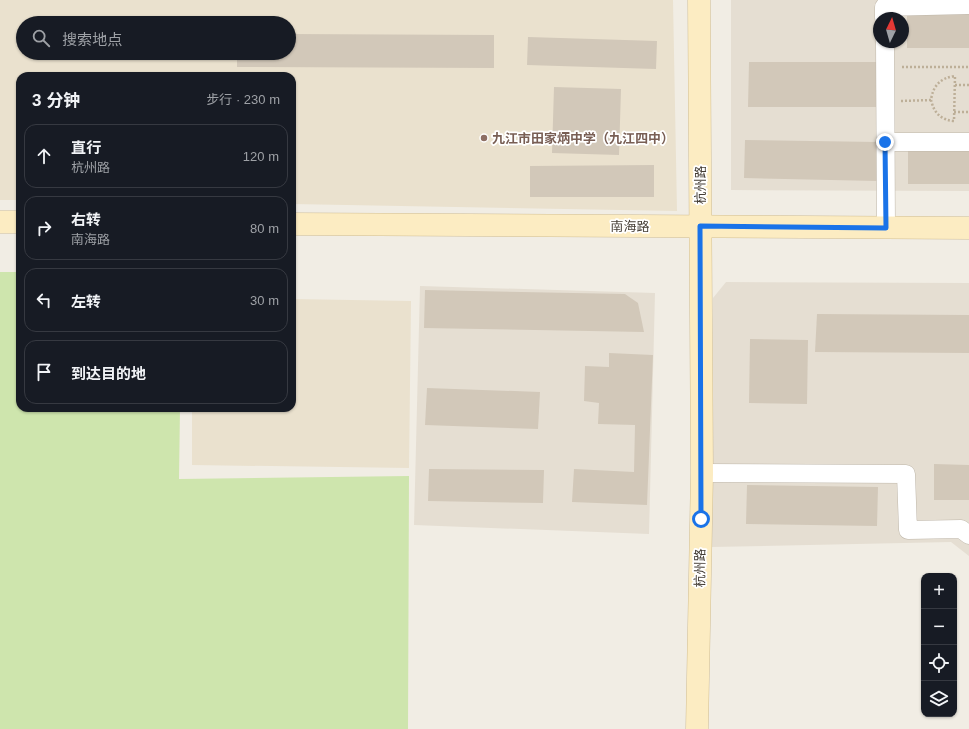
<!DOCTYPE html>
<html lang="zh">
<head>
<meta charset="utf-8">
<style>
  body { margin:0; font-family:Helvetica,"Noto Sans SC",sans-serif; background:#242831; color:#f1f3f6 }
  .controls { position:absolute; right:12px; bottom:12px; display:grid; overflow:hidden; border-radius:8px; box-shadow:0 1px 3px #0004 }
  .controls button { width:36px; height:36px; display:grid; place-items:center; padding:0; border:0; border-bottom:1px solid #363941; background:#171b24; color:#f1f3f6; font:20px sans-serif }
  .compass { position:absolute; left:873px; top:12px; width:36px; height:36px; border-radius:50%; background:#171b24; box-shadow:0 1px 3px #0004; rotate:5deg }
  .stop { position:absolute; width:12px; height:12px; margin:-9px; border:3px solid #1a73e8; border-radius:50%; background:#fff }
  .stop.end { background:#1a73e8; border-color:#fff; box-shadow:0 1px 4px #0008 }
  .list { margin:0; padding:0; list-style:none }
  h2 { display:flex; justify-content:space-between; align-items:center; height:52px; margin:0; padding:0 16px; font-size:17px }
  h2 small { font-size:13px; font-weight:400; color:#9ea1a6 }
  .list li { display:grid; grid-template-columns:26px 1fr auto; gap:12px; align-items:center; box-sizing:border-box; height:64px; margin:0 8px 8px; padding:0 8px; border:1px solid #363941; border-radius:12px }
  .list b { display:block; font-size:15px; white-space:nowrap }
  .list p { margin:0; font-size:13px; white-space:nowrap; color:#9ea1a6 }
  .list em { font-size:13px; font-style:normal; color:#9ea1a6 }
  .icon { flex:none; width:22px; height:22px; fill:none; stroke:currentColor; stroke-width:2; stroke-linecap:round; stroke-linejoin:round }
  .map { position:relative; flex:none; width:969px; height:729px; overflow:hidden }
  .search { position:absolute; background:#171b24; box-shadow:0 1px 3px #0004; left:16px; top:16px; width:280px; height:44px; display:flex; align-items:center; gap:10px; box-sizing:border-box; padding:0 14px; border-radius:22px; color:#9ea1a6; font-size:15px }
  .panel { position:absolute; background:#171b24; box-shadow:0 1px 3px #0004; left:16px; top:72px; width:280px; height:340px; border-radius:12px }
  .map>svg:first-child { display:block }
  .residential { fill:#e5ded2; fill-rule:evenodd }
  .education { fill:#eae1ce; fill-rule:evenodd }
  .green { fill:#cee5ad }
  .building { fill:#d2c8b9 }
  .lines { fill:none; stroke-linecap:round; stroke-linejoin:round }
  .street-casing { stroke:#bfb7aa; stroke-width:19 }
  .secondary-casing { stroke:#d0be95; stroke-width:23 }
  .path { stroke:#bdaf98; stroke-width:2.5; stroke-dasharray:2 2; stroke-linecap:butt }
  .street { stroke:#fff; stroke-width:18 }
  .secondary { stroke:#fcecc2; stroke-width:22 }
  .route { stroke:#1a73e8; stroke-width:5 }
  .education-dot { fill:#8d6e63; stroke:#fff; stroke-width:1.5 }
  .labels { text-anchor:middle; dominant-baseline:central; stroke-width:3.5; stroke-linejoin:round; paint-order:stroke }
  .education-label { font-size:13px; font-weight:bold; fill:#785e54; stroke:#fff; text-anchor:start }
  .street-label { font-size:13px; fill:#433c34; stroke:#fff }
</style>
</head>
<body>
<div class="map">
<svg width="969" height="729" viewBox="0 0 969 729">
  <rect width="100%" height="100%" fill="#f1ede4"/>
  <g class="residential">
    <path d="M731 0H969V191L731 190ZM879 18H903V42H879Z"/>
    <path d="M726 282 969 283V556L951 542 711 547 713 298Z"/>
    <path d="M420 286 655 293 649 534 414 525Z"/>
  </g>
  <g class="education">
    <path d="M0 0H673L677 211 292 204V76H20V200H0ZM23 23H289V53H23Z"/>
    <path d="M292 299 411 301 409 468 192 465V408H292Z"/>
  </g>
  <path class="green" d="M0 272H20V408H180L179 479 409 476 408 729H0Z"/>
  <g class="building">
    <path d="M969 13V48H907V14Z"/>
    <path d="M289 34 494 35V68L237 67V53H289Z"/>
    <path d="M528 37 657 41 656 69 527 65Z"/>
    <path d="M749 62H880V107H748Z"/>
    <path d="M554 87 621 89 619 155 552 153Z"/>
    <path d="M745 140 877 142V181L744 178Z"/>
    <rect x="908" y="150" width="61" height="34"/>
    <path d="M654 165V197H530V166Z"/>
    <path d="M425 290 625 294 638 303 644 332 424 328Z"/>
    <path d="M817 314 969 315V353L815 352Z"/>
    <path d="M750 339 808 340 807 404 749 403Z"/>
    <path d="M609 353 653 355 647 505 572 502 574 469 634 472 635 425 598 424 599 403 584 401 585 366 609 367Z"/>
    <path d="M427 388 540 392 538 429 425 425Z"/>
    <path d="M934 464 969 465V500H934Z"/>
    <path d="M429 469 544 470 543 503 428 501Z"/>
    <path d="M747 485 878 487 877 526 746 524Z"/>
  </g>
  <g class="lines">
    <defs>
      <g id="street">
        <path d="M884 18V7L969 5"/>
        <path d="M885 42 886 228"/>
        <path d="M885 142H969"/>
        <path d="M702 473 906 474 908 530 961 529 969 535"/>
      </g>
      <g id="secondary">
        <path d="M0 222H20"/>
        <path d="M292 224 969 228"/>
        <path d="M697 729 702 473 699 0"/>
      </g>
    </defs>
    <use href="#street" class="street-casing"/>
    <use href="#secondary" class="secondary-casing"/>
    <g class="path">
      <path d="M902 67H969"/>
      <path d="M955 85H969"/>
      <path d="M901 101 931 100C933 86 940 78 955 76L954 121C941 120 934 113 931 100"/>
      <path d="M954 112H969"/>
    </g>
    <use href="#street" class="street"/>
    <use href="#secondary" class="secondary"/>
  </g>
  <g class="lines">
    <path class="route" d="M701 519 700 226 886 228 885 142"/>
  </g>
  <circle class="education-dot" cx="484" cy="138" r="4"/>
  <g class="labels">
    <g class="education-label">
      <text x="492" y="138">九江市田家炳中学（九江四中）</text>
    </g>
    <g class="street-label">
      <text transform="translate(700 185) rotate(-90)">杭州路</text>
      <text x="630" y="226">南海路</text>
      <text transform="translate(700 568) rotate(-89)">杭州路</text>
    </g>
  </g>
</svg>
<div class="controls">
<button>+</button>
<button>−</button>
<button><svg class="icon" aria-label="locate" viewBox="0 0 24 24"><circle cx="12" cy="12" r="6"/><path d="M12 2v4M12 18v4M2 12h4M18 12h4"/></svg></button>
<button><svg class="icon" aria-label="layers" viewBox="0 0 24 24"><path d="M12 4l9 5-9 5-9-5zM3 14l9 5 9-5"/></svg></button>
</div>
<svg class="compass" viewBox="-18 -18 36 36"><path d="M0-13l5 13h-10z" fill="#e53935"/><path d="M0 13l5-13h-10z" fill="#9ea1a6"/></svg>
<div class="stop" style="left:701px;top:519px"></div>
<div class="stop end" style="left:885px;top:142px"></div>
<div class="search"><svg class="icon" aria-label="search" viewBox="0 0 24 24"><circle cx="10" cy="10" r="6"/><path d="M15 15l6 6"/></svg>搜索地点</div>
<section class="panel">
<h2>3 分钟<small>步行 · 230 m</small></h2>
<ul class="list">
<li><svg class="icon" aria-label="ahead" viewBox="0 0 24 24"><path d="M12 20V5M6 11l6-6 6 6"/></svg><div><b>直行</b><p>杭州路</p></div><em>120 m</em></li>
<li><svg class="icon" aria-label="right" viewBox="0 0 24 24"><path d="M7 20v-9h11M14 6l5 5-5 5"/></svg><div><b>右转</b><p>南海路</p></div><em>80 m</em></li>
<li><svg class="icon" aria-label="left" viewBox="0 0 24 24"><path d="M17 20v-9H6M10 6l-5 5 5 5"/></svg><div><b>左转</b></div><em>30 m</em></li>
<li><svg class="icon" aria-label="arrive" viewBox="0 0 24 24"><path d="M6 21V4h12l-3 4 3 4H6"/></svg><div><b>到达目的地</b></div></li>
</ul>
</section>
</div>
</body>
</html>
